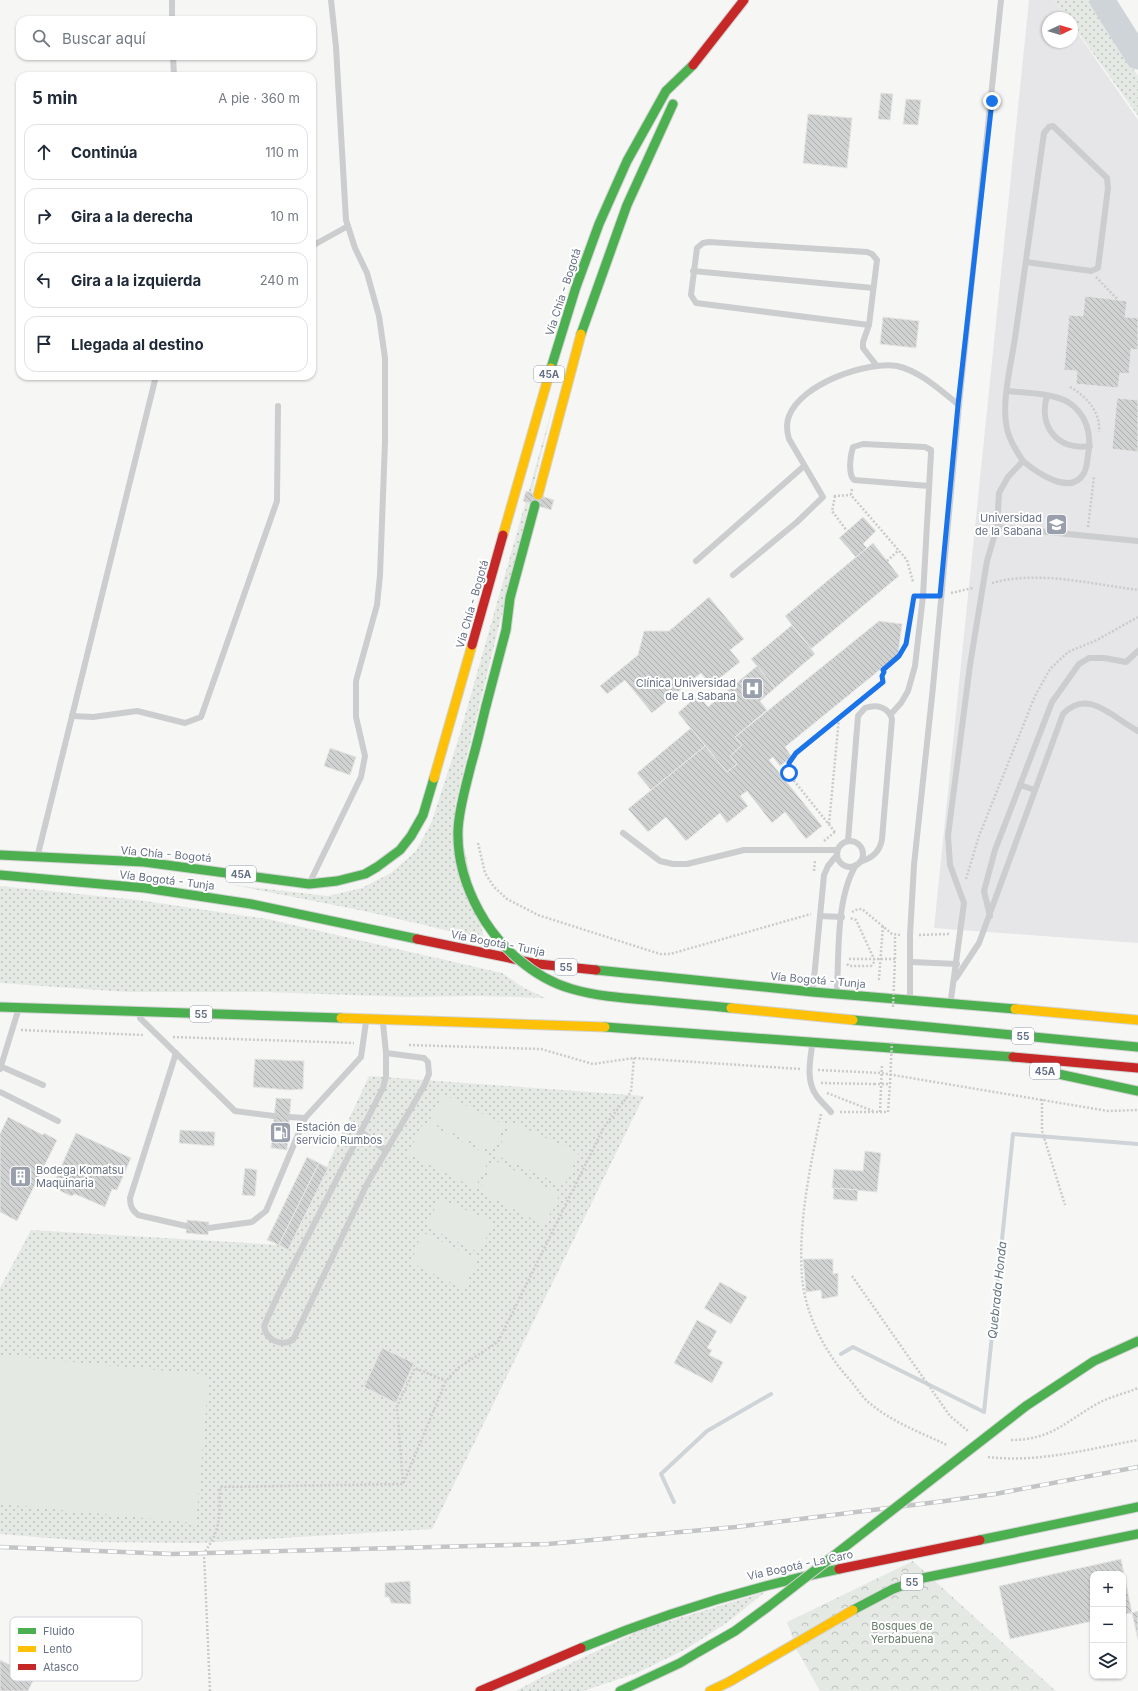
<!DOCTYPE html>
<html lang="es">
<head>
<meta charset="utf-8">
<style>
  body { margin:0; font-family:Inter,sans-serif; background:#f6f6f7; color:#1f2937 }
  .controls { position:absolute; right:12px; bottom:12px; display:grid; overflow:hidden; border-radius:8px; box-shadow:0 1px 3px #0004 }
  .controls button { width:36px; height:36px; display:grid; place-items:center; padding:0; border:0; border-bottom:1px solid #e0e1e3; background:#fff; color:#1f2937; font:20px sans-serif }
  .compass { position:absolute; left:1042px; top:12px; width:36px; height:36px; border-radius:50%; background:#fff; box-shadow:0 1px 3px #0004; rotate:86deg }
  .stop { position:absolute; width:12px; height:12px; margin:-9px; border:3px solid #1a73e8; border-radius:50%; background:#fff }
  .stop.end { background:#1a73e8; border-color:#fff; box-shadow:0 1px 4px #0008 }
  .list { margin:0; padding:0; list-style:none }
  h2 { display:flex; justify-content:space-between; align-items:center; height:52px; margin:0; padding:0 16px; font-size:17px }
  h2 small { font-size:13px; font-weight:400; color:#747a83 }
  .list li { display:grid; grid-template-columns:26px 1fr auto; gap:12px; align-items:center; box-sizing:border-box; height:56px; margin:0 8px 8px; padding:0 8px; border:1px solid #e0e1e3; border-radius:12px }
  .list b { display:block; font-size:15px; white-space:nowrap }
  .list em { font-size:13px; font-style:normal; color:#747a83 }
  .icon { flex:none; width:22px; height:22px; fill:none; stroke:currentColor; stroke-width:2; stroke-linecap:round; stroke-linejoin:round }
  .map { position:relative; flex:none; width:1138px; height:1691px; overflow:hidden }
  .search { position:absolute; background:#fff; box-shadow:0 1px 3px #0004; left:16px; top:16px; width:300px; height:44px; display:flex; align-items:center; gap:10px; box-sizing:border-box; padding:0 14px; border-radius:12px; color:#747a83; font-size:15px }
  .panel { position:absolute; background:#fff; box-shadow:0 1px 3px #0004; left:16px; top:72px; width:300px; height:308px; border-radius:12px }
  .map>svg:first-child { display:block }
  .built { fill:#e6e6e8 }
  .grass { fill:url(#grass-dots) }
  .forest { fill:url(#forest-crowns) }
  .green { fill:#e5e9e4 }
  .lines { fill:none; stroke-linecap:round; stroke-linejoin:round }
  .stream { stroke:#cfd4d8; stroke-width:4 }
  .river { stroke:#cfd4d8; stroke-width:25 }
  .building { fill:url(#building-back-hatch); stroke:#e6e6e5 }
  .fast-casing { stroke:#d2d3d3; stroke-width:11 }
  .slow-casing { stroke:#d2d3d3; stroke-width:11 }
  .jam-casing { stroke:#d2d3d3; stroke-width:11 }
  .path { stroke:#cbcbcb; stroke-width:2.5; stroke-dasharray:2 2; stroke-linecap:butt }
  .lane { stroke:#cccdcf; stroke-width:6 }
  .fast { stroke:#4caf50; stroke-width:9 }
  .slow { stroke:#ffc107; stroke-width:9 }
  .jam { stroke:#c62828; stroke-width:9 }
  .rail-casing { stroke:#c3c4c5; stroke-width:4.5 }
  .rail { stroke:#fff; stroke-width:3; stroke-dasharray:9; stroke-linecap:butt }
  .fast-bridge-casing { stroke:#d2d2d3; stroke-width:11; stroke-linecap:butt }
  .slow-bridge-casing { stroke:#d2d2d3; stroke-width:11; stroke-linecap:butt }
  .path-bridge { stroke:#cbcbcb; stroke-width:2.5; stroke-dasharray:2 2; stroke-linecap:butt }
  .fast-bridge { stroke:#4caf50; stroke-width:9 }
  .slow-bridge { stroke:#ffc107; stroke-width:9 }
  .route { stroke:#1a73e8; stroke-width:5 }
  .labels { text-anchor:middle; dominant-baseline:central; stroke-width:4; stroke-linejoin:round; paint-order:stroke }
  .shield { fill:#fff; stroke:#959caa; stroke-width:1 }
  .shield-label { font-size:10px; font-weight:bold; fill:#677185 }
  .street-label { font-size:11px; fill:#677185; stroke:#fff }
  .poi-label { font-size:11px; fill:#677185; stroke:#fff; text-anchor:end }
  .park-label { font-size:11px; fill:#667c66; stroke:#fff }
  .water-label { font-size:12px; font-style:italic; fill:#637380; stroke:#fff }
  .key { fill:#fff; stroke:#d1d4da; stroke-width:1 }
  .key-label { font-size:11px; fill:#677185 }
</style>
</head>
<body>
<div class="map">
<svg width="1138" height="1691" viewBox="0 0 1138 1691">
  <defs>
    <pattern id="grass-dots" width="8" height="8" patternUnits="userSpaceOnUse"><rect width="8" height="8" fill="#e5e9e4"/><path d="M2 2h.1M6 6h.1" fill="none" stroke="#bdc1be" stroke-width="1.8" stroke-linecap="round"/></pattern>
    <pattern id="forest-crowns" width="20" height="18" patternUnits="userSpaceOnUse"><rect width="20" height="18" fill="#e5e9e4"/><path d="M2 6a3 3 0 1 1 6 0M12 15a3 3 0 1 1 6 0" fill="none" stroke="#bdc1be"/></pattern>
    <pattern id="building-back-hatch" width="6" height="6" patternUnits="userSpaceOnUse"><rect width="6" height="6" fill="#d0d1d1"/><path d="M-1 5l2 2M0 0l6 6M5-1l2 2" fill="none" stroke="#adaeaf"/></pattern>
  </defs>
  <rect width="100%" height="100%" fill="#f6f6f5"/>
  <path class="built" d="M1029 0H1054L1067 18H1048V42H1072V25L1138 120V943L934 928Z"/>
  <g class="grass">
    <path d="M1054 0H1090L1095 12 1138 76V116L1072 24V18H1067Z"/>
    <path d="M554 402 455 805 484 939 364 911 233 885 328 896 362 888 391 873 416 851 432 821 458 740Z"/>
    <path d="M0 886 138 900 267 919 502 973 524 988 546 998 480 996 406 997 265 992H127L0 983Z"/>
    <path d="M369 1076 644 1096 432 1529 198 1543 98 1542 0 1534V1288L31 1230 279 1245 288 1250Z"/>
    <path d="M765 1592 728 1622 686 1649 637 1673 583 1691H516L540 1678 641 1630Z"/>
  </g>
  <path class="forest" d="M913 1561 1056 1691H820L797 1650 787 1622Z"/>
  <g class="green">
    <path d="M443 1094 505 1125 492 1152 429 1121Z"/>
    <path d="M424 1122 491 1156 475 1188 408 1154Z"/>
    <path d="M511 1122 579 1153 564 1186 496 1155Z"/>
    <path d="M494 1160 560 1194 544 1225 479 1191Z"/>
    <path d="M439 1198 493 1222 480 1253 427 1227Z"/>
    <path d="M422 1232 478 1259 464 1289 411 1263Z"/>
    <path d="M0 1355 209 1375 196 1523 0 1504Z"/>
  </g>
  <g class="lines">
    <g class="stream">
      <path d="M841 1354 853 1347 984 1412 1013 1134 1138 1144"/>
      <path d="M674 1502 661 1474 707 1431 771 1394"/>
    </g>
    <path class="river" d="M1102 0 1138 57"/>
  </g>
  <g class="building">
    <path d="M881 93 893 94 890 120 878 119Z"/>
    <path d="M906 99 921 100 918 125 903 124Z"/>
    <path d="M808 114 852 118 847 168 803 163Z"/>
    <path d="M1085 296 1127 301 1125 317 1138 318V350L1131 349 1129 374 1120 373 1118 388 1076 384 1077 371 1064 370 1069 315 1083 316Z"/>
    <path d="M883 317 919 321 916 348 880 344Z"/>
    <path d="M1117 398 1138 400V452L1112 449Z"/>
    <path d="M526 491 554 500 551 510 523 501Z"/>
    <path d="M863 517 876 531 863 544 867 548 856 557 839 538Z"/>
    <path d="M873 543 899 576 811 649 785 616Z"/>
    <path d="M709 597 744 639 730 650 740 662 711 685 701 673 652 713 625 680 607 694 600 686 638 655 644 631H669Z"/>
    <path d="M879 621 902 624 898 655 785 747 792 757 780 766 773 757 769 760 822 826 806 839 785 812 772 823 747 791 740 796 748 806 727 823 720 813 686 841 666 817 648 832 628 809 705 746 727 772 737 764 730 756 742 745 735 737Z"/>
    <path d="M792 625 815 654 775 688 751 659Z"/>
    <path d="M757 666 775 688 760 701 767 710 735 737 742 745 730 756 737 764 727 772 678 713 698 695 708 707Z"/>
    <path d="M691 728 705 746 651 790 637 773Z"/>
    <path d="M330 748 356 757 350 775 324 766Z"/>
    <path d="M255 1059 304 1061 303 1089 289 1090 253 1087Z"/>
    <path d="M276 1098 291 1099 287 1150 271 1148Z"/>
    <path d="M8 1117 43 1135 44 1133 57 1140 17 1221 0 1212V1134Z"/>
    <path d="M180 1130 215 1132 214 1146 179 1143Z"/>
    <path d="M76 1133 131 1158 117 1190 112 1189 105 1207 75 1194 71 1196 52 1187Z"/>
    <path d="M865 1151 881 1153 877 1192 832 1188 834 1169 863 1171Z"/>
    <path d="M307 1157 319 1163 279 1245 267 1240Z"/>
    <path d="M319 1163 328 1168 288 1250 279 1245Z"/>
    <path d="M245 1168 257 1170 255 1196 242 1195Z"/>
    <path d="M834 1188 858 1190 857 1201 833 1199Z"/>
    <path d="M187 1220 209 1222 208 1235 186 1233Z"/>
    <path d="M803 1259H833V1274L838 1273V1296L822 1299 821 1290 806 1292Z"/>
    <path d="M720 1282 747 1297 731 1324 704 1308Z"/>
    <path d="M697 1320 717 1331 707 1348 712 1350 709 1355 723 1362 712 1383 674 1363Z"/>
    <path d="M382 1348 414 1363 396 1403 364 1387Z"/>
    <path d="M1121 1559 1132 1613 1123 1614V1574H1093V1621L1010 1639 999 1586Z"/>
    <path d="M410 1581 411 1604 391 1603 389 1597H385V1583Z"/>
    <path d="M1138 1611V1640L1132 1613Z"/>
    <path d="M0 1660 35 1677 28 1691H0Z"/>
  </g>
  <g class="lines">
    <defs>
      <g id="fast">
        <path d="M581 334 627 205 673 104"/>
        <path d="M551 368 576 287 599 224 627 161 666 91 693 65"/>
        <path d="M486 706 506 630 510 598 535 505"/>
        <path d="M0 855 144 862 309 884 337 881 365 874 377 867 400 850 411 836 423 815 434 778"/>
        <path d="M0 875 145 888 251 904 417 939"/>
        <path d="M596 970 813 992 1015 1009"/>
        <path d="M0 1007 341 1018"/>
        <path d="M908 1025 1138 1047"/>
        <path d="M605 1027 1013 1057"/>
        <path d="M1049 1072 1138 1091"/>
        <path d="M1026 1406 1094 1361 1138 1341"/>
        <path d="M980 1540 1138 1507"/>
        <path d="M853 1610 893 1589 923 1578 1138 1534"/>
        <path d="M581 1648C665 1613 750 1587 839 1569"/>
        <path d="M620 1691 680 1663 700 1651"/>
      </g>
      <g id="slow">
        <path d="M538 495 581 334"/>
        <path d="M503 535 551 368"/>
        <path d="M434 778 472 645"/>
        <path d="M1015 1009 1138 1020"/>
        <path d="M341 1018 605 1027"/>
        <path d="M710 1691 729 1682 853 1610"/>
      </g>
      <g id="jam">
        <path d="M693 65 744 0"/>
        <path d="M472 645 503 535"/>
        <path d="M417 939 538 964 596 970"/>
        <path d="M1013 1057 1138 1068"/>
        <path d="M839 1569 980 1540"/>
        <path d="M480 1691 581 1648"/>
      </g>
    </defs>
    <use href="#fast" class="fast-casing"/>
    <use href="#slow" class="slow-casing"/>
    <use href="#jam" class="jam-casing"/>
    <g class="path">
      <path d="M1096 277 1118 300"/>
      <path d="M1070 387C1086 396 1101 412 1099 432"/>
      <path d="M852 489 851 495 907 560 913 582"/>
      <path d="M834 496 851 495"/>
      <path d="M835 496 832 511 847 531"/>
      <path d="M1088 527 1094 477"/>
      <path d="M887 561 899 550"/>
      <path d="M992 583C1038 570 1091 584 1138 590"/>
      <path d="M951 593 973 588"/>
      <path d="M864 698 883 682 882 676 885 672 883 670 899 656 907 641"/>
      <path d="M829 824 839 718"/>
      <path d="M835 832 791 777 789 763 796 753 851 708"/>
      <path d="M824 841 836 831"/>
      <path d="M478 843 485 873 494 887 507 899 538 915 660 954H670L811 914"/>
      <path d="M814 871 815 860"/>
      <path d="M966 879 979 836 1035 696 1050 669 1068 652 1097 640 1138 617"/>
      <path d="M852 912 858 909H862L892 934 900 935"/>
      <path d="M919 935 949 934"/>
      <path d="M895 959V935"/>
      <path d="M847 964 849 966H871L875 961 856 920 850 918"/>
      <path d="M878 979H879L883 925"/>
      <path d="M21 1030 144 1035"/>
      <path d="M173 1037 354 1043"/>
      <path d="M409 1045 541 1049 593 1064 634 1058 801 1069"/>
      <path d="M818 1070 881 1073 1108 1111 1138 1110"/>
      <path d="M821 1083 874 1084"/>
      <path d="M827 1093 873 1111"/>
      <path d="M1042 1099V1131L1065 1205"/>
      <path d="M840 1112H888L890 1084"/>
      <path d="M880 1112 882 1064"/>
      <path d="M821 1114C810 1167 798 1223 802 1277 805 1314 825 1353 850 1380 857 1388 863 1399 872 1405 894 1423 922 1433 947 1445"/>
      <path d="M852 1276 950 1416 968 1431"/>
      <path d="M1011 1440C1050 1440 1064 1423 1095 1405 1108 1397 1124 1394 1138 1388"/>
      <path d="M988 1457C1039 1463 1088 1449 1138 1440"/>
      <path d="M403 1483 397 1406 415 1368 446 1381"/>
      <path d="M210 1691 204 1553C222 1528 219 1517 220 1487L403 1484 446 1381 458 1368 498 1342 604 1127 631 1092 634 1058"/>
    </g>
    <g class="lane">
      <path d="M172 0V20"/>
      <path d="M173 56 174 76"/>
      <path d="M312 246 348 226"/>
      <path d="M693 271 873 288"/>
      <path d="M869 325 696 303 691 295 697 248 703 243 709 242 867 252 872 254 877 260 869 325 863 342V348L877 366"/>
      <path d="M1008 391C1027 393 1051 393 1068 402 1087 414 1092 435 1088 455 1087 461 1087 468 1084 473 1071 497 1036 472 1023 461"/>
      <path d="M1047 396C1038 427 1058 451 1090 446"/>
      <path d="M997 527 1138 541"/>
      <path d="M696 561 804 466"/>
      <path d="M733 575 797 522 823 497 789 439C787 432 786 423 789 416 801 384 866 361 897 366 920 371 941 391 959 405"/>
      <path d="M891 714 901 703 908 691 915 666 923 596 931 453V450L925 447 863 444 853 447C850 456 848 474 854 480L929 486"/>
      <path d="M72 716 93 717 137 711 185 723 201 717 277 501 278 406"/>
      <path d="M1020 785 1035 790"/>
      <path d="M623 833 660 861 673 864H687L744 850H837"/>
      <path d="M848 841 858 716 865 708C877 704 888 707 892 719L882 839C880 852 872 858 860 862"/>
      <circle cx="850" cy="854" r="13"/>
      <path d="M38 854 156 376"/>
      <path d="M311 880 361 777 365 756 356 717V681L377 605 380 575 385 442V358L379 316 367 273 355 248 346 220 336 47 331 0"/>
      <path d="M820 916 842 917"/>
      <path d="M990 916 984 891 995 850 1052 702 1079 664 1089 658H1104L1126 662 1138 651"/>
      <path d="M911 962 957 964"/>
      <path d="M956 978 979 943 1063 714C1088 687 1114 719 1138 731"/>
      <path d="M813 989 824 875 828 866 837 855"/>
      <path d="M837 990C839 952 836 898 856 865"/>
      <path d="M910 996V935L914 865 933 687 959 405 1001 0"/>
      <path d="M951 999 964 903 950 865 948 836 970 665 987 561 997 527 999 493 1008 477 1023 461C1016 451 1010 441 1007 429 1001 403 1011 365 1015 338 1025 270 1034 201 1044 133L1049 127 1053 126 1107 178 1108 188 1098 268 1091 271 1026 262"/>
      <path d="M140 1018 235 1111 274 1116"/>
      <path d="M383 1023 386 1053 424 1058 428 1062 429 1074 424 1086 368 1182 293 1340C281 1347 266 1340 264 1326L277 1297 383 1088 386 1076V1053"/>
      <path d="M812 1046C810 1061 806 1081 816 1095 820 1101 826 1106 831 1112"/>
      <path d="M176 1053 130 1198C130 1206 132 1210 138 1215L186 1226"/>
      <path d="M0 1066 43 1085"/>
      <path d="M0 1069 18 1011"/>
      <path d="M0 1092 58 1121"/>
      <path d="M290 1117 305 1118"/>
      <path d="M360 1131 385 1150"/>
      <path d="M209 1228 252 1222 266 1211 305 1118 361 1057 366 1022"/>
    </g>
    <use href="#fast" class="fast"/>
    <use href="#slow" class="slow"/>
    <use href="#jam" class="jam"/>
    <defs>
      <path id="rail" d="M0 1547 172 1554 548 1544 736 1527 945 1501 995 1494 1138 1467"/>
    </defs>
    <use href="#rail" class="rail-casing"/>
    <use href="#rail" class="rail"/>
    <defs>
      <g id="fast-bridge">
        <path d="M486 706C481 726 477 745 471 765 466 786 459 808 458 830 457 858 466 887 479 911 498 946 533 978 572 989 596 996 622 998 647 1000 675 1003 703 1005 731 1008"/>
        <path d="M853 1020 908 1025"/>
        <path d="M700 1651 735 1631 769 1606 1026 1406"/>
      </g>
      <path id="slow-bridge" d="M731 1008 853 1020"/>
    </defs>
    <use href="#fast-bridge" class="fast-bridge-casing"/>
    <use href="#slow-bridge" class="slow-bridge-casing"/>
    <g class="path-bridge">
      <path d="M849 959H895L893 1007"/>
      <path d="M874 1084H890L892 1040"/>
    </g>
    <use href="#fast-bridge" class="fast-bridge"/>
    <use href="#slow-bridge" class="slow-bridge"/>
  </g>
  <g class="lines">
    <path class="route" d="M789 773V763L796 753 883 682 882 676 884 672 883 670 899 656 906 644 914 596H940L958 405 992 101"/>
  </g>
  <defs>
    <symbol id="university-square" viewBox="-11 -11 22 22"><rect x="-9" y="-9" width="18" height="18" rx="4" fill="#99a0ac" stroke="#fff"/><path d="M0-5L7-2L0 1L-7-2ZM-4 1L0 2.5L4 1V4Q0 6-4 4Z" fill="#fff"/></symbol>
    <symbol id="hospital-square" viewBox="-11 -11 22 22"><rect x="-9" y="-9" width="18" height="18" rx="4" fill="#99a0ac" stroke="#fff"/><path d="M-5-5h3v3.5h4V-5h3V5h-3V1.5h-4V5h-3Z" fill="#fff"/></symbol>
    <symbol id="fuel-square" viewBox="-11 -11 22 22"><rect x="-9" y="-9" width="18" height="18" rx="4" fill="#99a0ac" stroke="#fff"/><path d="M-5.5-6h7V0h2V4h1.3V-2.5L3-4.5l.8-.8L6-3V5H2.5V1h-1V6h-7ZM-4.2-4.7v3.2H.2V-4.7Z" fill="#fff"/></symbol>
    <symbol id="building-square" viewBox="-11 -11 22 22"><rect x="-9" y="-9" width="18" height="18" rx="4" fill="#99a0ac" stroke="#fff"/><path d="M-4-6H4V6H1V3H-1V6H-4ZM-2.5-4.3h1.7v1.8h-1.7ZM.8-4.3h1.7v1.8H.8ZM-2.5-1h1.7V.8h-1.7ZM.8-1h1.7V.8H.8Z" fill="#fff"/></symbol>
  </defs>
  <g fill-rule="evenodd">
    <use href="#university-square" x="1044" y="512" width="25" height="25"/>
    <use href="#hospital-square" x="740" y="676" width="25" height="25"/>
    <use href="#fuel-square" x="268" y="1120" width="25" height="25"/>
    <use href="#building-square" x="8" y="1164" width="25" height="25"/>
  </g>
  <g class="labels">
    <g class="shield">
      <rect x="534" y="366" width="30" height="16" rx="3"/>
      <rect x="226" y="866" width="30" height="16" rx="3"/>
      <rect x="555" y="959" width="22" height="16" rx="3"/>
      <rect x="190" y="1006" width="22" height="16" rx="3"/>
      <rect x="1012" y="1028" width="22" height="16" rx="3"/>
      <rect x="1030" y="1063" width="30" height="16" rx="3"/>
      <rect x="901" y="1574" width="22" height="16" rx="3"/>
    </g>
    <g class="shield-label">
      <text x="549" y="374">45A</text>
      <text x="241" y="874">45A</text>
      <text x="566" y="967">55</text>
      <text x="201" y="1014">55</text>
      <text x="1023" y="1036">55</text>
      <text x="1045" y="1071">45A</text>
      <text x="912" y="1582">55</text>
    </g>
    <g class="street-label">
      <text transform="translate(563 292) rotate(-72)">Vía Chía - Bogotá</text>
      <text transform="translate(472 604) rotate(-74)">Vía Chía - Bogotá</text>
      <text transform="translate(166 854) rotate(5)">Vía Chía - Bogotá</text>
      <text transform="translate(167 880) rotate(7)">Vía Bogotá - Tunja</text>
      <text transform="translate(498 943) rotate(11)">Vía Bogotá - Tunja</text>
      <text transform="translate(818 980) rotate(5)">Vía Bogotá - Tunja</text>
      <text transform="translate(800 1565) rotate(-12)">Vía Bogotá - La Caro</text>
    </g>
    <g class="poi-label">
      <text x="1042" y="518">Universidad<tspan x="1042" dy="13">de la Sabana</tspan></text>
      <text x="736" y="683">Clínica Universidad<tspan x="736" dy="13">de La Sabana</tspan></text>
      <text x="296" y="1127" text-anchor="start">Estación de<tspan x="296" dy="13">servicio Rumbos</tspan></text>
      <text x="36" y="1170" text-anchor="start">Bodega Komatsu<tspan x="36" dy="13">Maquinaria</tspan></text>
    </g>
    <g class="park-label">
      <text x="902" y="1626">Bosques de<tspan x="902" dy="13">Yerbabuena</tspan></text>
    </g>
    <g class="water-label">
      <text transform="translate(997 1290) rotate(-84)">Quebrada Honda</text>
    </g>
  </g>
  <rect x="10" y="1617" width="132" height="64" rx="6" class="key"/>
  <rect x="18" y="1628" width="18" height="6" fill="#4caf50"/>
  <rect x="18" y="1646" width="18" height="6" fill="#ffc107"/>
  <rect x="18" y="1664" width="18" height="6" fill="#c62828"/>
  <g class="key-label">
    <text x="43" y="1635">Fluido</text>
    <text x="43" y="1653">Lento</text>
    <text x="43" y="1671">Atasco</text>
  </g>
</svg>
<div class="controls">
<button>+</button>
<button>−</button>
<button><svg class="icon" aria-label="layers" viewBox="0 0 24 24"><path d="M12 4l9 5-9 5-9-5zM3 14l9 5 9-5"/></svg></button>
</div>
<svg class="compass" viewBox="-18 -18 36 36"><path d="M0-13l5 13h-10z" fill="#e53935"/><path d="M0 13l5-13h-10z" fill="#747a83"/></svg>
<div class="stop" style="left:789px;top:773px"></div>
<div class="stop end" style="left:992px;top:101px"></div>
<div class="search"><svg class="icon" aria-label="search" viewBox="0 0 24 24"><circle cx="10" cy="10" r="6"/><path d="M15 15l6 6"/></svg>Buscar aquí</div>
<section class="panel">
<h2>5 min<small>A pie · 360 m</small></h2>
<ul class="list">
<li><svg class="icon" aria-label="ahead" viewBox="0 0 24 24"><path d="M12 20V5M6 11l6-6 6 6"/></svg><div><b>Continúa</b></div><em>110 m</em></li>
<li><svg class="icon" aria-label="right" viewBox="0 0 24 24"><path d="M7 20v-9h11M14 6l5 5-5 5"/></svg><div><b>Gira a la derecha</b></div><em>10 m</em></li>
<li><svg class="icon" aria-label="left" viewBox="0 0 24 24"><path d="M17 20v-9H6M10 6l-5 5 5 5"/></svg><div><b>Gira a la izquierda</b></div><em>240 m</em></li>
<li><svg class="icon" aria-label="arrive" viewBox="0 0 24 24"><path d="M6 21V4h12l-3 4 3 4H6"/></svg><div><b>Llegada al destino</b></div></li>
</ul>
</section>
</div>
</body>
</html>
